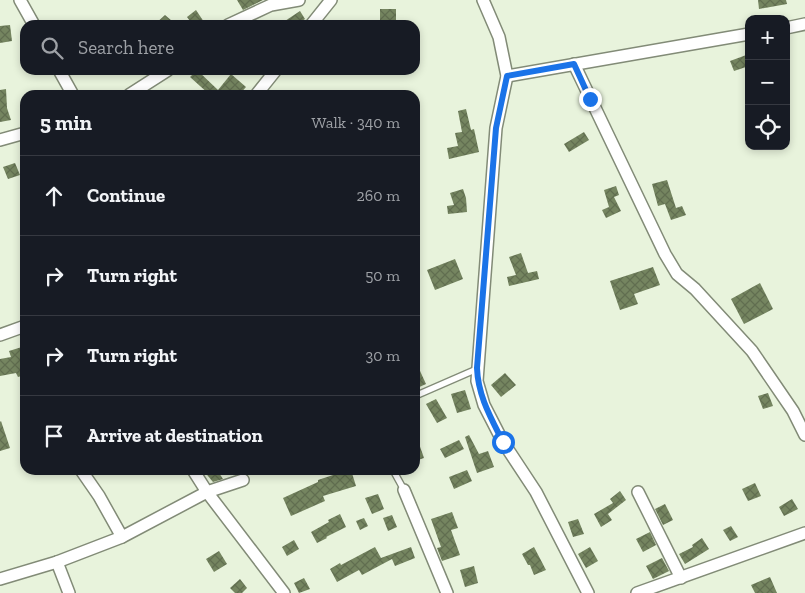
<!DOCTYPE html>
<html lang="en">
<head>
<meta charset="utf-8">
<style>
  body { margin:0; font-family:"Zilla Slab",serif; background:#20242c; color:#f1f3f6 }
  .controls { position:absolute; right:15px; top:15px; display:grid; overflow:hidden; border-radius:10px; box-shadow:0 2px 8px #0003 }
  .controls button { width:45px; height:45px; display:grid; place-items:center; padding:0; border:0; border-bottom:1px solid #363941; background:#171b24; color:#f1f3f6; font:25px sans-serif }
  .stop { position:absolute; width:15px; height:15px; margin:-11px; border:4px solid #1a73e8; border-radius:50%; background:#fff }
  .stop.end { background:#1a73e8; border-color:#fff; box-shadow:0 1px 5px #0008 }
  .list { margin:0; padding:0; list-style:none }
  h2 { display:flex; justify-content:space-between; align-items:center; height:65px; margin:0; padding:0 20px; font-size:21px }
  h2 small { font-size:16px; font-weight:400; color:#9ea1a6 }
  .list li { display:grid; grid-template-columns:32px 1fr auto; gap:15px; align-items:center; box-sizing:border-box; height:80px; padding:0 20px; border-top:1px solid #363941 }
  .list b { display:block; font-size:19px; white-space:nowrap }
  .list em { font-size:16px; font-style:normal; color:#9ea1a6 }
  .icon { flex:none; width:28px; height:28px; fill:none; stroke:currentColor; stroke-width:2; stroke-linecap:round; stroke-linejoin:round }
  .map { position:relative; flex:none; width:805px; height:593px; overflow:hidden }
  .search { position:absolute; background:#171b24; box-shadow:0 2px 8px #0003; left:20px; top:20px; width:400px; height:55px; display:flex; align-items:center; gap:12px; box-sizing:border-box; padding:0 18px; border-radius:15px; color:#9ea1a6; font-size:19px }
  .panel { position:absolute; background:#171b24; box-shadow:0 2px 8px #0003; left:20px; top:90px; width:400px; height:385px; border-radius:15px }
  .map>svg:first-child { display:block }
  .building { fill:url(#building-cross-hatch) }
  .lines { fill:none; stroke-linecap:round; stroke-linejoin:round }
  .lane-casing { stroke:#828b77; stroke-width:8 }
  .street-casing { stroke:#828b77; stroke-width:14 }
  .lane { stroke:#fff; stroke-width:5.5 }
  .street { stroke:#fff; stroke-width:11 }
  .route { stroke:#1a73e8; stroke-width:6 }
</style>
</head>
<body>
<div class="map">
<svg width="805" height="593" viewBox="0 0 805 593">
  <defs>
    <pattern id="building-cross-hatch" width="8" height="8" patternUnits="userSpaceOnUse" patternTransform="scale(1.25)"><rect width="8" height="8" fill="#758560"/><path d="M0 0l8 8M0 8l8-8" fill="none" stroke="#616e50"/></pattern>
  </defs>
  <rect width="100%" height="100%" fill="#e8f3dc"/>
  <g class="building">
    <path d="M237 0H263L243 10Z"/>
    <path d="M758 0H786L787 4 759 9Z"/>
    <rect x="380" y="9" width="16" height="15"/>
    <path d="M196 10 206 25H193L187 17Z"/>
    <path d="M300 11 305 19 296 25H279Z"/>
    <path d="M165 15 172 21 168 25H154Z"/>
    <path d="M10 25 12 41 0 43V26Z"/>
    <path d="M749 54V66L734 71 730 61Z"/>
    <path d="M197 70 218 90 231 74 246 87 239 95H210L190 77Z"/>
    <path d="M6 89 7 108 11 120 0 122V90Z"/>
    <path d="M466 109 471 130 474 129 479 152 449 159 447 148 458 146 455 133 462 132 458 111Z"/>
    <path d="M584 132 589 140 569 152 564 144Z"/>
    <path d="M15 163 20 175 8 179 3 167Z"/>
    <path d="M667 180 676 208 682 206 686 215 671 220 665 204 658 206 652 184Z"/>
    <path d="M616 186 619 195 614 197 621 211 606 218 602 210 609 207 604 190Z"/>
    <path d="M463 189 466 198 467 212 448 214 447 206 454 205 450 193Z"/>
    <path d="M521 253 528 273 537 271 539 279 509 286 507 277 516 275 509 257Z"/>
    <path d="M455 259 463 279 435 290 427 270Z"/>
    <path d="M653 267 660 285 634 294 638 304 620 310 610 281Z"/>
    <path d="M760 283 773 309 744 324 731 299Z"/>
    <path d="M25 346V375L18 377 16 373 0 376V359L11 357 9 351Z"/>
    <path d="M415 360 426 384 415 389Z"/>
    <path d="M505 373 516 385 501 397 491 385Z"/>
    <path d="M465 390 471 409 457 413 451 394Z"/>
    <path d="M768 393 773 406 763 409 758 396Z"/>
    <path d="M436 399 447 418 437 423 426 404Z"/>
    <path d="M1 421 10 448 0 451V422Z"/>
    <path d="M415 435H416L424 458 415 461Z"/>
    <path d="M469 435 479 454 488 451 494 467 477 473 465 437Z"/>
    <path d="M459 440 464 449 445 458 440 449Z"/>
    <path d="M203 470H217L223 479 213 482Z"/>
    <path d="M348 470H351L356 486 323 496 325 501 291 516 283 498 318 482V480Z"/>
    <path d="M467 470 472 481 454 489 449 477Z"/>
    <path d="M755 483 761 496 748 501 742 489Z"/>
    <path d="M620 491 626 500 608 514 612 520 601 527 594 514 613 503 610 499Z"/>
    <path d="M378 494 384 509 372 514 365 498Z"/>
    <path d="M792 499 798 509 784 516 779 507Z"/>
    <path d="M665 504 673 520 663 525 655 509Z"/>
    <path d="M452 512 458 528 451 530 460 555 442 561 437 548 441 547 431 519Z"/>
    <path d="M340 514 346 527 326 537 327 538 317 543 311 532 329 522 328 520Z"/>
    <path d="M392 515 397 527 388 531 383 518Z"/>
    <path d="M364 518 368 526 360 530 356 521Z"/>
    <path d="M578 519 584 534 573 537 568 522Z"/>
    <path d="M731 526 738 537 730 541 723 530Z"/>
    <path d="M650 532 656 545 643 552 636 539Z"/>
    <path d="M702 538 709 549 685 564 679 554 693 547 692 545Z"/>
    <path d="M294 540 299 549 287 556 282 547Z"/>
    <path d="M375 547 381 558 411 547 415 558 395 566 392 559 362 575 359 570 337 582 330 569 340 563 341 565Z"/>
    <path d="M534 547 546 570 534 575 530 565H528L522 554Z"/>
    <path d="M590 547 598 561 586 568 578 554Z"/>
    <path d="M219 551 227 564 214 572 206 559Z"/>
    <path d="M662 558 669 571 653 579 646 566Z"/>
    <path d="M474 566 478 583 465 587 460 570Z"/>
    <path d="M770 577 777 593H755L751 585Z"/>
    <path d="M304 578 310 589 299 593 294 583Z"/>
    <path d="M240 579 247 588 242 593H235L230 588Z"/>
  </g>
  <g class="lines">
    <defs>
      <g id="lane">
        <path d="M415 396 477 369"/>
        <path d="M393 470 404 490"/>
      </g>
      <g id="street">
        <path d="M20 0 34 25"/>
        <path d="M483 0 499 37 507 76 496 128 477 381 484 405 503 442 536 492 588 593"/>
        <path d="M228 25 271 5 299 0"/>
        <path d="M311 25 331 0"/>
        <path d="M786 28 805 24"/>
        <path d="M574 64 665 254 677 274 695 289 752 351 793 411 805 435"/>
        <path d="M59 70 73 95"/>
        <path d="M507 76 749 34"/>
        <path d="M129 95 168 70"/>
        <path d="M256 95 276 70"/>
        <path d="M0 140 25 133"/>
        <path d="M0 335 25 326"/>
        <path d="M81 470 99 496 122 537"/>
        <path d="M193 470 207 492 284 593"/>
        <path d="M404 490 447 593"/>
        <path d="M638 492 681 578"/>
        <path d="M57 562 69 593"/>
        <path d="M0 579 57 562 122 537 207 492 243 480"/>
        <path d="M637 593 805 533"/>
      </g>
    </defs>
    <use href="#lane" class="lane-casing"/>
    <use href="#street" class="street-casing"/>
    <use href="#lane" class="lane"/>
    <use href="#street" class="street"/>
  </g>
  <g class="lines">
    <path class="route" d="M503 442C491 418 478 396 477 368L496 128 507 76 574 64 590 99"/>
  </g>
</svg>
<div class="controls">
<button>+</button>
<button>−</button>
<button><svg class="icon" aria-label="locate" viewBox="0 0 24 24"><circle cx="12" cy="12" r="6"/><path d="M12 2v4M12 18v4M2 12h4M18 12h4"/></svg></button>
</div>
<div class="stop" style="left:503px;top:442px"></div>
<div class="stop end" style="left:590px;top:99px"></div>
<div class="search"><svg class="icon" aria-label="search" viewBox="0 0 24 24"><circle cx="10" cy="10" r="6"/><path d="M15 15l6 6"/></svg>Search here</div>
<section class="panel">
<h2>5 min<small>Walk · 340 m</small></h2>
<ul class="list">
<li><svg class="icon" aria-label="ahead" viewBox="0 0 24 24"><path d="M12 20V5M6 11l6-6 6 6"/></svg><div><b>Continue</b></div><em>260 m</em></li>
<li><svg class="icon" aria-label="right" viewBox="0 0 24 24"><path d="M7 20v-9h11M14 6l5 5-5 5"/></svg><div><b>Turn right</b></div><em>50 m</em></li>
<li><svg class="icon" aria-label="right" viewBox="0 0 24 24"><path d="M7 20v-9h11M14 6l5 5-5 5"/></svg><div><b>Turn right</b></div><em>30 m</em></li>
<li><svg class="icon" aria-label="arrive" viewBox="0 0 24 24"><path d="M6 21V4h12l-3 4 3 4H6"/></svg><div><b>Arrive at destination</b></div></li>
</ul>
</section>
</div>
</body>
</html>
